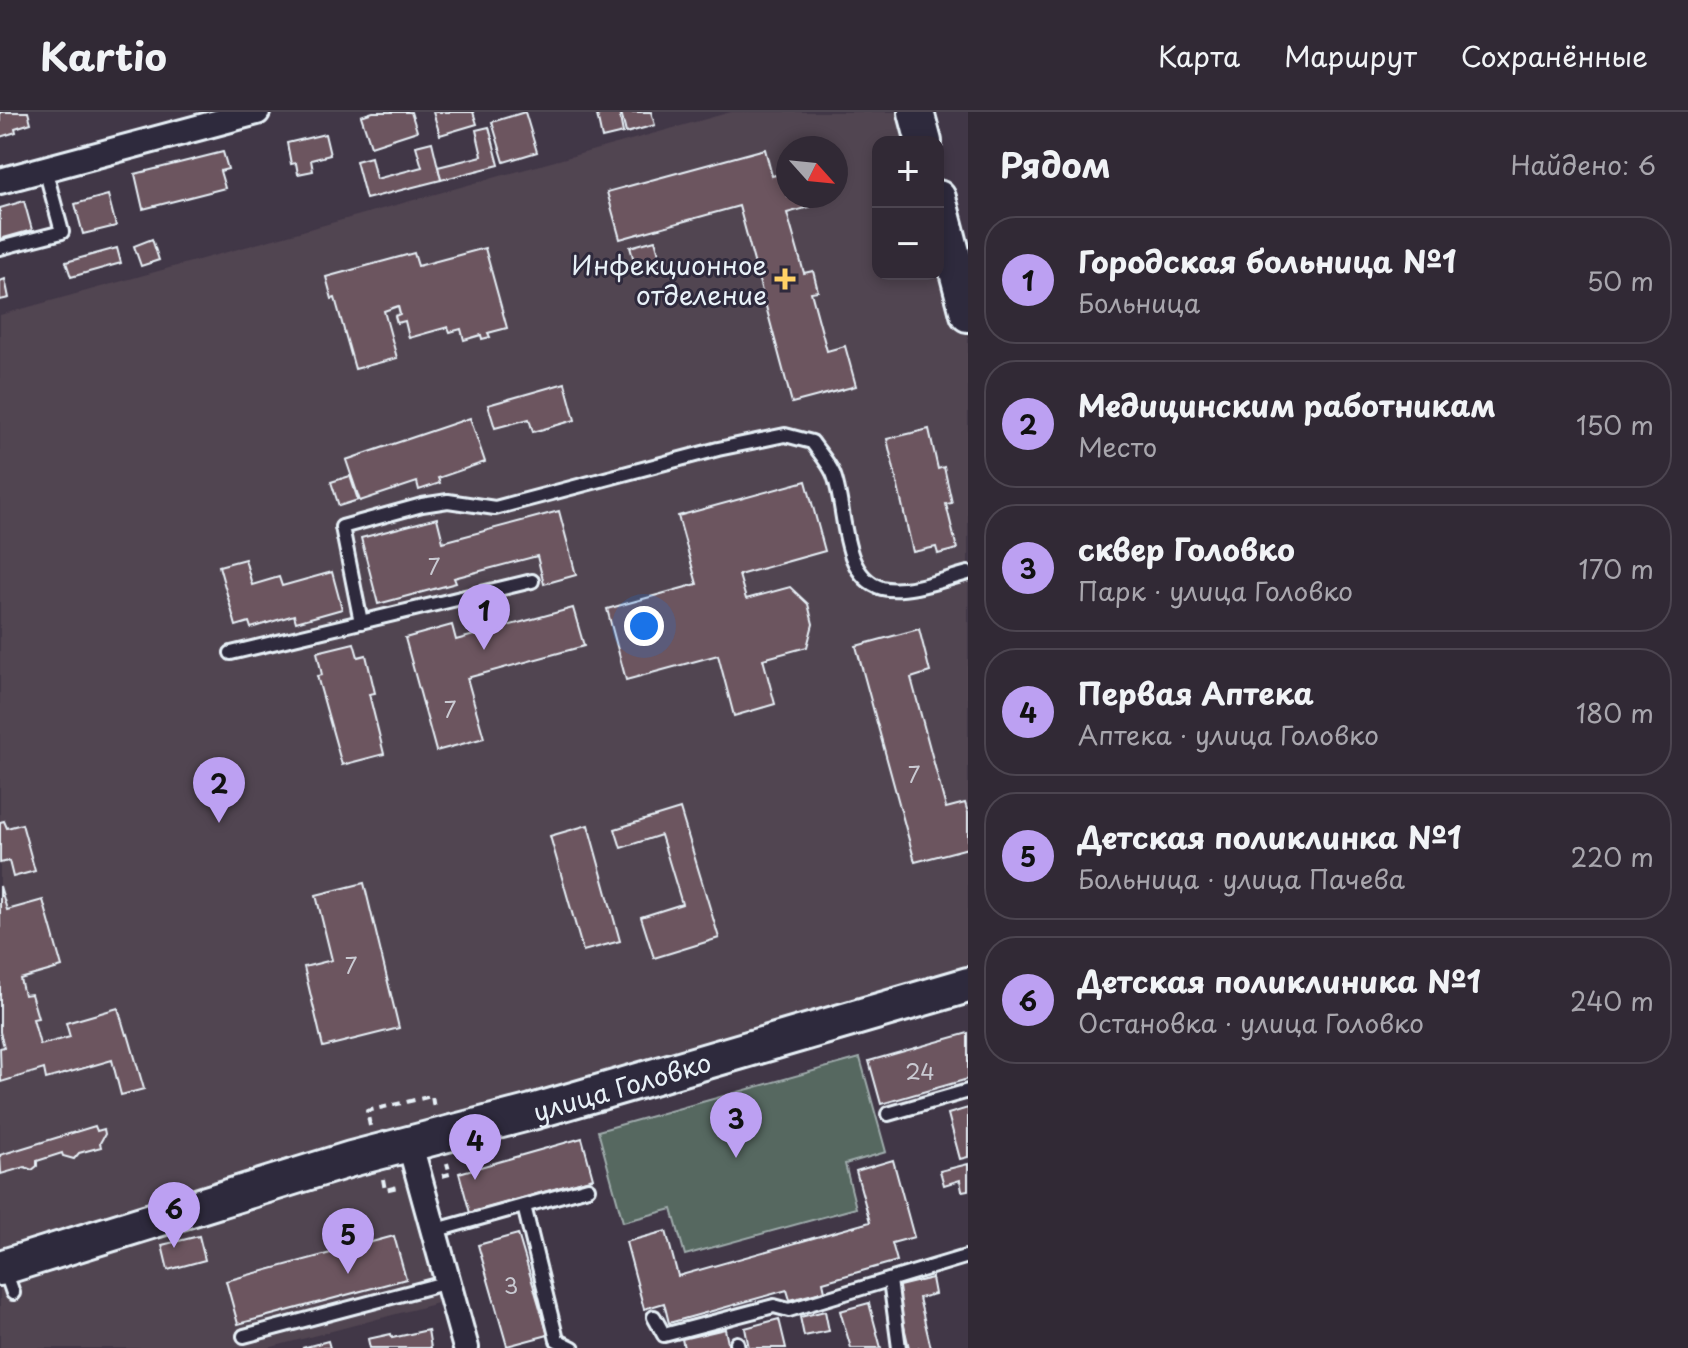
<!DOCTYPE html>
<html lang="ru">
<head>
<meta charset="utf-8">
<style>
  body { margin:0; font-family:"Playpen Sans",sans-serif; background:#39313d; color:#f1f3f6 }
  .controls { position:absolute; right:24px; top:24px; display:grid; overflow:hidden; border-radius:16px; box-shadow:0 4px 12px #0003 }
  .controls button { width:72px; height:72px; display:grid; place-items:center; padding:0; border:0; border-bottom:2px solid #4c4550; background:#312935; color:#f1f3f6; font:40px sans-serif }
  .compass { position:absolute; left:776px; top:24px; width:72px; height:72px; border-radius:50%; background:#312935; box-shadow:0 4px 12px #0003; rotate:117deg }
  .you { position:absolute; left:644px; top:514px; width:28px; height:28px; margin:-20px; border:6px solid #fff; border-radius:50%; background:#1a73e8; box-shadow:0 0 0 12px #1a73e833 }
  .badge { display:grid; place-items:center; width:52px; height:52px; border-radius:50%; background:#bca0f2; color:#111; font-size:26px; font-weight:700 }
  .pin { position:absolute; translate:-50% -66px; filter:drop-shadow(0 2px 4px #0008) }
  .pin::after { content:''; position:absolute; top:42px; width:28px; height:24px; background:inherit; clip-path:polygon(0 0,100% 0,50% 100%) }
  .list { margin:0; padding:0; list-style:none }
  h2 { display:flex; justify-content:space-between; align-items:center; height:104px; margin:0; padding:0 32px; font-size:34px }
  h2 small { font-size:26px; font-weight:400; color:#a8a6ad }
  .list li { display:grid; grid-template-columns:52px 1fr auto; gap:24px; align-items:center; box-sizing:border-box; height:128px; margin:0 16px 16px; padding:0 16px; border:2px solid #4c4550; border-radius:32px }
  .list b { display:block; font-size:30px; white-space:nowrap }
  .list p { margin:0; font-size:26px; white-space:nowrap; color:#a8a6ad }
  .list em { font-size:26px; font-style:normal; color:#a8a6ad }
  .map { position:relative; flex:none; width:968px; height:1236px; overflow:hidden }
  header { display:flex; align-items:center; gap:48px; box-sizing:border-box; height:112px; padding:0 40px; background:#312935; border-bottom:2px solid #4c4550 }
  header strong { font-size:38px }
  nav { display:flex; gap:44px; margin-inline-start:auto; font-size:28px }
  main { display:flex }
  aside { flex:1; background:#312935 }
  .map>svg:first-child { display:block }
  .built { fill:#514451; fill-rule:evenodd }
  .green { fill:#566760; stroke:#9facac; stroke-width:2 }
  .building { fill:#6c545e; stroke:#e8f1f8; stroke-width:2 }
  .lines { fill:none; stroke-linecap:round; stroke-linejoin:round }
  .lane-casing { stroke:#e8f1f8; stroke-width:18 }
  .street-casing { stroke:#e8f1f8; stroke-width:30 }
  .secondary-casing { stroke:#e8f1f8; stroke-width:40 }
  .path { stroke:#e8f1f8; stroke-width:4; stroke-dasharray:8 6; stroke-linecap:butt }
  .lane { stroke:#2f2a3d; stroke-width:12 }
  .street { stroke:#2f2a3d; stroke-width:24 }
  .secondary { stroke:#2f2a3d; stroke-width:34 }
  .poi-dot { fill:#ffd166; stroke:#2f2a3d; stroke-width:3 }
  .labels { text-anchor:middle; dominant-baseline:central; stroke-width:6; stroke-linejoin:round; paint-order:stroke }
  .number-label { font-size:22px; fill:#c9cad2 }
  .poi-label { font-size:26px; fill:#e8f1f8; stroke:#2f2a3d; text-anchor:end }
  .street-label { font-size:26px; fill:#e8f1f8; stroke:#2f2a3d }
</style>
</head>
<body>
<header>
<strong>Kartio</strong>
<nav><a>Карта</a><a>Маршрут</a><a>Сохранённые</a></nav>
</header>
<main>
<div class="map">
<svg width="968" height="1236" viewBox="0 0 968 1236">
  <rect width="100%" height="100%" fill="#413747"/>
  <filter id="ink" filterUnits="userSpaceOnUse"><feTurbulence type="fractalNoise" baseFrequency=".0125" numOctaves="2"/><feDisplacementMap in="SourceGraphic" scale="16" xChannelSelector="R" yChannelSelector="G"/><feConvolveMatrix kernelMatrix="1 2 1 2 8 2 1 2 1" color-interpolation-filters="sRGB"/></filter>
  <g filter="url(#ink)">
    <path class="built" d="M731 0H916L924 30H878V162H938V86L968 202V873L410 1033 453 1187 268 1236H0V203ZM788 36H836V84H788Z"/>
    <path class="green" d="M860 946 886 1040 845 1052 856 1096 685 1143 672 1097 623 1110 598 1019Z"/>
    <g class="building">
      <path d="M0 0H28L31 11 15 16 16 20 0 25Z"/>
      <path d="M373 0H411L417 19 371 34 361 4Z"/>
      <path d="M433 0H473L477 12 440 23Z"/>
      <path d="M525 0 537 40 504 50 492 10Z"/>
      <path d="M609 0H619L623 21 602 26 597 3Z"/>
      <path d="M621 0H651L655 13 626 21Z"/>
      <path d="M489 15 499 53 441 68 438 55 482 44 476 18Z"/>
      <path d="M325 22 330 43 311 48 313 59 298 62 296 51 291 52 287 31Z"/>
      <path d="M432 30 441 68 366 87 356 49 371 45 376 67 422 55 416 34Z"/>
      <path d="M765 37 772 64 788 60V84H807L809 95 787 101 804 161 813 159 818 179 811 180 827 239 845 234 856 274 792 291 739 94 620 127 607 80Z"/>
      <path d="M223 40 228 57 220 59 225 76 143 97 135 62Z"/>
      <path d="M108 83 116 114 83 122 75 92Z"/>
      <path d="M24 89 32 118 0 127V96Z"/>
      <path d="M152 127 159 148 141 154 134 134Z"/>
      <path d="M655 128 662 152 637 159 630 135Z"/>
      <path d="M117 136 121 151 71 165 66 150Z"/>
      <path d="M485 136 507 216 488 221 490 225 482 227 481 223 464 228 461 217 450 220 448 215 409 226 405 209 397 211 395 204 400 202 398 194 384 199 397 246 355 257 335 186 332 187 326 165 414 141 418 154Z"/>
      <path d="M5 167 9 186 0 188V169Z"/>
      <path d="M565 271 575 308 533 320 529 307 495 316 488 293Z"/>
      <path d="M470 306 485 350 438 366 440 371 419 378 417 370 360 389 346 348Z"/>
      <path d="M929 317 938 357 944 355 952 391 946 392 957 437 938 442 936 435 913 440 887 327Z"/>
      <path d="M350 364 358 388 339 394 331 370Z"/>
      <path d="M806 369 825 439 739 463 746 487 790 475 808 492 813 512 807 535 763 547 775 592 734 604 718 543 626 568 607 497 697 472 678 404Z"/>
      <path d="M559 399 576 463 544 472 537 444 454 466 456 471 378 492 361 426 437 406 443 430Z"/>
      <path d="M245 447 252 473 279 465 282 474 332 460 342 497 296 510 294 503 251 516 249 510 236 514 219 454Z"/>
      <path d="M573 496 584 534 467 566 484 626 436 639 405 526 452 513 456 528Z"/>
      <path d="M919 517 930 560 911 566 946 696 965 691 968 701V736L915 750 856 534Z"/>
      <path d="M354 531 358 545 366 543 375 581 369 582 384 642 342 653 317 564 322 563 317 540Z"/>
      <path d="M680 697 719 826 654 846 641 805 682 792 661 723 621 736 615 717Z"/>
      <path d="M4 709 7 716 22 712 35 759 13 765 9 749 0 751V710Z"/>
      <path d="M588 713 620 829 583 839 550 724Z"/>
      <path d="M364 771 399 916 323 935 304 855 332 848 316 783Z"/>
      <path d="M0 774 7 798 43 788 62 855 20 867 24 883 31 882 38 906 33 907 40 933 70 925 66 911 118 896 126 923 128 922 144 977 121 983 112 948 46 967 44 957 1 970 0 936 4 935 0 920Z"/>
      <path d="M968 921V967L881 992 869 949Z"/>
      <path d="M968 996V1045L960 1047 948 1002Z"/>
      <path d="M95 1014 97 1019 104 1017 105 1022 100 1031 101 1035 79 1041 74 1047 63 1044 62 1041 37 1049V1054L32 1058 25 1055 1 1062 0 1043Z"/>
      <path d="M582 1026 593 1066 470 1101 459 1061Z"/>
      <path d="M893 1048 914 1125 892 1131 897 1149 823 1170 825 1179 790 1188 787 1178 669 1211 664 1191 644 1197 626 1130 666 1119 678 1164 870 1110 856 1059Z"/>
      <path d="M968 1052V1078L962 1079 960 1068 944 1073 940 1059Z"/>
      <path d="M518 1122 548 1223 507 1234 478 1133Z"/>
      <path d="M199 1124 205 1148 168 1158 162 1133Z"/>
      <path d="M394 1124 406 1167 238 1212 226 1169Z"/>
      <path d="M932 1166 935 1182 919 1186 931 1236H909L895 1175Z"/>
      <path d="M869 1191 881 1236H851L840 1199Z"/>
      <path d="M825 1199 829 1219 804 1224 800 1205Z"/>
      <path d="M779 1207 786 1236H749L745 1216Z"/>
      <path d="M725 1217 729 1236H684L682 1227Z"/>
      <path d="M428 1218 431 1236H370L368 1227 391 1222 392 1226Z"/>
      <path d="M328 1229 330 1236H302Z"/>
    </g>
    <g class="lines">
      <defs>
        <g id="lane">
          <path d="M0 136 62 120 45 57"/>
          <path d="M361 510 342 415 422 393 448 389 495 396 718 337 785 323 812 330C818 339 828 350 833 361 847 393 839 464 882 476 906 482 945 467 968 461"/>
          <path d="M231 541 532 469"/>
          <path d="M888 1002 968 979"/>
          <path d="M524 1094 557 1228 573 1236"/>
          <path d="M433 1119 588 1076"/>
          <path d="M5 1158 13 1181"/>
          <path d="M890 1168 899 1236"/>
          <path d="M654 1205 664 1223 774 1194 789 1198 965 1145"/>
          <path d="M244 1224 448 1170"/>
          <path d="M737 1231 738 1236"/>
        </g>
        <g id="street">
          <path d="M0 69 257 0"/>
          <path d="M410 1033 466 1236"/>
        </g>
        <g id="secondary">
          <path d="M916 0 924 30"/>
          <path d="M938 86 968 202"/>
          <path id="s1" d="M0 1156 351 1047 532 1000 968 873"/>
        </g>
      </defs>
      <use href="#lane" class="lane-casing"/>
      <use href="#street" class="street-casing"/>
      <use href="#secondary" class="secondary-casing"/>
      <g class="path">
        <path d="M370 1014 367 999 432 984 434 997"/>
        <path d="M442 1064 450 1062 447 1051"/>
        <path d="M383 1067 385 1078 398 1075"/>
      </g>
      <use href="#lane" class="lane"/>
      <use href="#street" class="street"/>
      <use href="#secondary" class="secondary"/>
    </g>
  </g>
  <path class="poi-dot" d="M781 155h8v8h8v8h-8v8h-8v-8h-8v-8h8z"/>
  <g class="labels">
    <g class="number-label">
      <text x="434" y="453">7</text>
      <text x="450" y="596">7</text>
      <text x="914" y="661">7</text>
      <text x="351" y="852">7</text>
      <text x="920" y="958">24</text>
      <text x="511" y="1172">3</text>
    </g>
    <g class="poi-label">
      <text x="767" y="152">Инфекционное<tspan x="767" dy="30">отделение</tspan></text>
    </g>
    <g class="street-label">
      <text stroke="none"><textPath href="#s1" startOffset="648">улица Головко</textPath></text>
    </g>
  </g>
</svg>
<div class="controls">
<button>+</button>
<button>−</button>
</div>
<svg class="compass" viewBox="-18 -18 36 36"><path d="M0-13l5 13h-10z" fill="#e53935"/><path d="M0 13l5-13h-10z" fill="#a8a6ad"/></svg>
<div class="you"></div>
<div class="pin badge" style="left:484px;top:538px">1</div>
<div class="pin badge" style="left:219px;top:711px">2</div>
<div class="pin badge" style="left:736px;top:1046px">3</div>
<div class="pin badge" style="left:475px;top:1068px">4</div>
<div class="pin badge" style="left:348px;top:1162px">5</div>
<div class="pin badge" style="left:174px;top:1136px">6</div>
</div>
<aside>
<h2>Рядом<small>Найдено: 6</small></h2>
<ul class="list">
<li><span class="badge">1</span><div><b>Городская больница №1</b><p>Больница</p></div><em>50 m</em></li>
<li><span class="badge">2</span><div><b>Медицинским работникам</b><p>Место</p></div><em>150 m</em></li>
<li><span class="badge">3</span><div><b>сквер Головко</b><p>Парк · улица Головко</p></div><em>170 m</em></li>
<li><span class="badge">4</span><div><b>Первая Аптека</b><p>Аптека · улица Головко</p></div><em>180 m</em></li>
<li><span class="badge">5</span><div><b>Детская поликлинка №1</b><p>Больница · улица Пачева</p></div><em>220 m</em></li>
<li><span class="badge">6</span><div><b>Детская поликлиника №1</b><p>Остановка · улица Головко</p></div><em>240 m</em></li>
</ul>
</aside>
</main>
</body>
</html>
